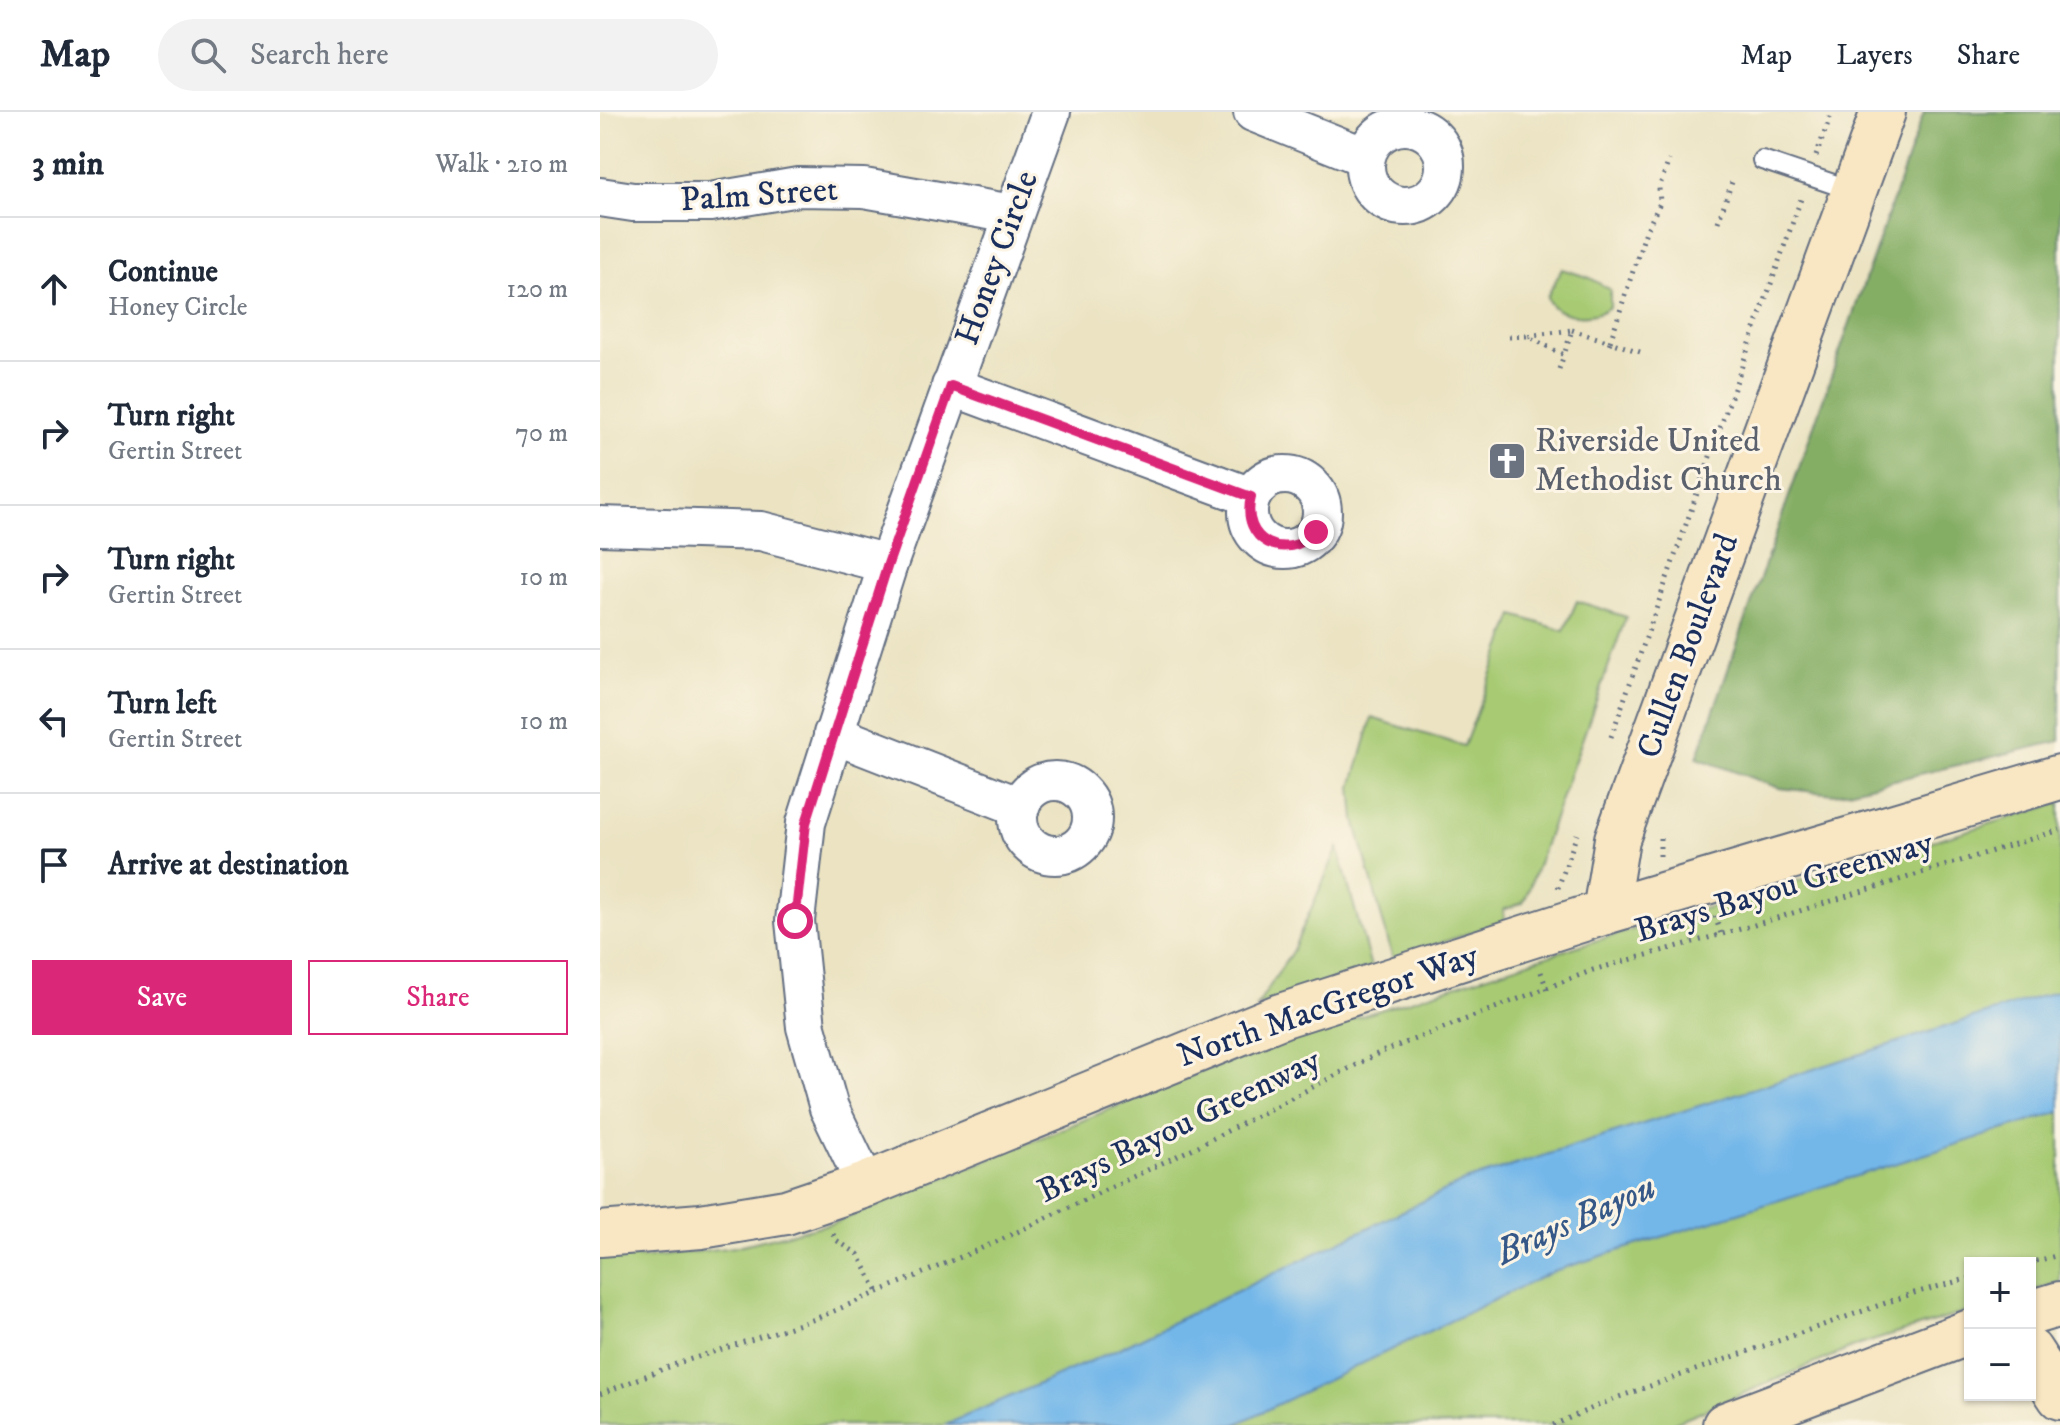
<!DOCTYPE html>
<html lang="en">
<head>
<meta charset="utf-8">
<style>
  body { margin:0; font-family:"IM FELL DW Pica",serif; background:#f2f2f3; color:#1f2937 }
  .controls { position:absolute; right:24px; bottom:24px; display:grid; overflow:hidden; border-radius:0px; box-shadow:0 2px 6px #0004 }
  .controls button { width:72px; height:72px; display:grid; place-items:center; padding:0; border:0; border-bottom:2px solid #e0e1e3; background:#fff; color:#1f2937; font:40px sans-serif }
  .stop { position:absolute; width:24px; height:24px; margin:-18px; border:6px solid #db2777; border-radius:50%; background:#fff }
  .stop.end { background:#db2777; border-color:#fff; box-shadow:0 2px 8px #0008 }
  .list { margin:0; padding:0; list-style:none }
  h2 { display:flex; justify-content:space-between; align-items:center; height:104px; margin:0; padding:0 32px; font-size:34px }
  h2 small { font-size:26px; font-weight:400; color:#747a83 }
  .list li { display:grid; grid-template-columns:52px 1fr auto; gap:24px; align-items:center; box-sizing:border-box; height:144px; padding:0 32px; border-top:2px solid #e0e1e3 }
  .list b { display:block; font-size:30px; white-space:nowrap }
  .list p { margin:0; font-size:26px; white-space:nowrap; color:#747a83 }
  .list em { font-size:26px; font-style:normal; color:#747a83 }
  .actions { display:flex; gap:16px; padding:24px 32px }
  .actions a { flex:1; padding:18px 0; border:2px solid #db2777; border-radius:0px; text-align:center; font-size:28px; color:#db2777 }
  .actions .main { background:#db2777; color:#fff }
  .icon { flex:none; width:44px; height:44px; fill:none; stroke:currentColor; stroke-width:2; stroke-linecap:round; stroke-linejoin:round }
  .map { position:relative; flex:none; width:1460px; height:1313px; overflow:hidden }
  header { display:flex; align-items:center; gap:48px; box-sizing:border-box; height:112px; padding:0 40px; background:#fff; border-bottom:2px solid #e0e1e3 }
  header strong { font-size:38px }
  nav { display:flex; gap:44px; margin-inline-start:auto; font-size:28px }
  .search { width:560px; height:72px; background:#f2f2f3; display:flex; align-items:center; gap:20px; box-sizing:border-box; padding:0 28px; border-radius:44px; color:#747a83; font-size:30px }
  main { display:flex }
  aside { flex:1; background:#fff }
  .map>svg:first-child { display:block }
  .green { fill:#a7ca73; stroke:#617c68; stroke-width:2 }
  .forest { fill:#85ae65; stroke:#506e62; stroke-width:2 }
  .water { fill:#73b7e9; stroke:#4773a4; stroke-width:2 }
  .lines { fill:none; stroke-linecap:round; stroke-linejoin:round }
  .lane-casing { stroke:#646e81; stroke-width:22 }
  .street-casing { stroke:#646e81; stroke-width:42 }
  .secondary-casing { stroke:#646e81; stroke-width:48 }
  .path { stroke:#646e81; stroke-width:5; stroke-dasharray:2 6; stroke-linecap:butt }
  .lane { stroke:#fff; stroke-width:18 }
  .street { stroke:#fff; stroke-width:38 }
  .secondary { stroke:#f9e7c3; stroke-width:44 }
  .route { stroke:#db2777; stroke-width:10 }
  .labels { text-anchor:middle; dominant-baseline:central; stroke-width:6; stroke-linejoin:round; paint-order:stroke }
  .street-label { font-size:34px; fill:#1b2f5e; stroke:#fcf5e5 }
  .worship-label { font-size:34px; fill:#5b616d; stroke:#fcf5e5; text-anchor:start }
  .water-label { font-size:36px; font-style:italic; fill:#355888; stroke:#fcf5e5 }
</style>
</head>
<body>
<header>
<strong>Map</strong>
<div class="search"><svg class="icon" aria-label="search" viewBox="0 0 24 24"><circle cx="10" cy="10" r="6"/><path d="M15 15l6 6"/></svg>Search here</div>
<nav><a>Map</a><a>Layers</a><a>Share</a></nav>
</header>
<main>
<aside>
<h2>3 min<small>Walk · 210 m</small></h2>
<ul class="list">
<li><svg class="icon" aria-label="ahead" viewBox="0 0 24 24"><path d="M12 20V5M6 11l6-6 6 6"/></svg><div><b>Continue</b><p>Honey Circle</p></div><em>120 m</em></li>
<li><svg class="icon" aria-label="right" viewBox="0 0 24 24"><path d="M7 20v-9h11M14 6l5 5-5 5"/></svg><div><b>Turn right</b><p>Gertin Street</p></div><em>70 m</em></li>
<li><svg class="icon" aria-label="right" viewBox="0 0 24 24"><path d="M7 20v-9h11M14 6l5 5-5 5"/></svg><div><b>Turn right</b><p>Gertin Street</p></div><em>10 m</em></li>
<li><svg class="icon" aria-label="left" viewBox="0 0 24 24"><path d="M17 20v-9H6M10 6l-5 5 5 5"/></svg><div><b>Turn left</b><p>Gertin Street</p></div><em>10 m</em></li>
<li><svg class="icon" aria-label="arrive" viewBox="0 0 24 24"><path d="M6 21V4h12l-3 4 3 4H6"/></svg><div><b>Arrive at destination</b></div></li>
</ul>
<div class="actions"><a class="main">Save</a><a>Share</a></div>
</aside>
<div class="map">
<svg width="1460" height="1313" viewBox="0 0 1460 1313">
  <rect width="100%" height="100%" fill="#fcf5e5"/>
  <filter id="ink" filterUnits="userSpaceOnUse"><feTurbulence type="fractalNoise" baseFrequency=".0125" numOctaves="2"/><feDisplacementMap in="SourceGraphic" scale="16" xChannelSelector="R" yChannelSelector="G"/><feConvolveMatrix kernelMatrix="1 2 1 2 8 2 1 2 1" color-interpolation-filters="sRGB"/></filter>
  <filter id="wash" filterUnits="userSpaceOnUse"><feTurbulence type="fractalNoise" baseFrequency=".006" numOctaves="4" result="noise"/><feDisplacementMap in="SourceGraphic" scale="32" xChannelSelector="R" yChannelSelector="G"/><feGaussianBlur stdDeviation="1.8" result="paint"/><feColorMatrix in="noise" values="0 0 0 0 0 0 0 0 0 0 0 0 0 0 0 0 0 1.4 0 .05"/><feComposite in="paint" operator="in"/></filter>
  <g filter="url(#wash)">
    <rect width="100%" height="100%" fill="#ebe3c2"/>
    <g class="green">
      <path d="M962 157 990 166 1010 178V194C996 209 952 206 947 185Z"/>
      <path d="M977 489 1026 505 926 785 923 791 903 798 905 809 793 847 755 708 752 675 772 606 864 634 914 503 964 519Z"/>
      <path d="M1460 691V1170L1430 1180V1151H1370V1199L1259 1233 1068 1313H0V1143L46 1146 134 1135 237 1110 602 959 706 922 978 834Z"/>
      <path d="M738 736 771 855 657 894 693 838Z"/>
    </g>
    <path class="forest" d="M1324 0H1460V629L1235 682 1179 676 1097 646Z"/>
    <path class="water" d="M1460 878V1000L954 1159 635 1313H345L509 1241 865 1069Z"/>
  </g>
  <g filter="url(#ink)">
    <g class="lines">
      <defs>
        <path id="lane" d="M1162 48 1254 79"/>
        <g id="street">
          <path d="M653 0 765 45"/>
          <circle cx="805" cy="54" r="40"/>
          <path d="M0 85 33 90H110L198 75 264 76 412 102"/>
          <path d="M351 274 651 385"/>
          <circle cx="685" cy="400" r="37"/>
          <path d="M0 414 161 419 288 452"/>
          <path d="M233 622 420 695"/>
          <circle cx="455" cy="706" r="37"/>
          <path d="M266 1073 229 996 206 915 195 809 206 711 288 452 451 0"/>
        </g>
        <g id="secondary">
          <path d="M1005 800 1017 727 1283 0"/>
          <path d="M0 1122 101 1114 186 1100 266 1073 681 904 1005 800 1460 665"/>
          <path d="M1430 1201 1460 1192"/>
          <path d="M1430 1239 1460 1285"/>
          <path d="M1125 1313 1370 1220"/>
        </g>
      </defs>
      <use href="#lane" class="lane-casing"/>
      <use href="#street" class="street-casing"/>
      <use href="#secondary" class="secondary-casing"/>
      <g class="path">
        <path d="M1216 44 1232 0"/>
        <path d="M1118 110 1132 70"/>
        <path d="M972 218 1010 230 1008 235"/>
        <path d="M909 225 927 224 964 243 972 218 927 224"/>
        <path d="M1040 240 1010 230 1046 119 1060 91 1059 76 1069 48"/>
        <path d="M959 257 964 243"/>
        <path d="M1011 625 1202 84"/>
        <path d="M1060 726V745"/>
        <path d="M958 776 977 722"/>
        <path d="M1115 804 1121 822"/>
        <path d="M941 860 947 878"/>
        <path d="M233 1122 236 1128 258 1142 278 1180"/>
        <path d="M1428 1151 1460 1143"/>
        <path d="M0 1282 76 1252 215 1207 396 1130 600 1033 779 941 993 858 1151 814 1460 718"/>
        <path d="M953 1313 1016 1286 1314 1181 1370 1166"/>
      </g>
      <use href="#lane" class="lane"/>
      <use href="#street" class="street"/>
      <use href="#secondary" class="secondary"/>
    </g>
  </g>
  <g class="lines" filter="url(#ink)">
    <path class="route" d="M195 809 206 711 288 452 351 274 651 385C640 429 685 451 716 420"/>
  </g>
  <defs>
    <symbol id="church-square" viewBox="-11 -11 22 22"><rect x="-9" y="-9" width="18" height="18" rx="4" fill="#6b7280" stroke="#fcf5e5"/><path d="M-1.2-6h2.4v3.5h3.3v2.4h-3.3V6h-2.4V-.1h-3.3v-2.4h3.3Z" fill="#fff"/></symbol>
  </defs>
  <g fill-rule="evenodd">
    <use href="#church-square" x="885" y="327" width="44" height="44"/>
  </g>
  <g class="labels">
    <g class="street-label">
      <text transform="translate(159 83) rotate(-4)">Palm Street</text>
      <text transform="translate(397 146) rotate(-70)">Honey Circle</text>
      <text transform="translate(1088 534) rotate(-70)">Cullen Boulevard</text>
      <text transform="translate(1184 775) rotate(-17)">Brays Bayou Greenway</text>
      <text transform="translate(728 894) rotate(-19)">North MacGregor Way</text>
      <text transform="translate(579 1014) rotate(-26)">Brays Bayou Greenway</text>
    </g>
    <g class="worship-label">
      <text x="935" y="329">Riverside United<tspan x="935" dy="39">Methodist Church</tspan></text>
    </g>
    <g class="water-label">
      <text transform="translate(976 1108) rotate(-24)">Brays Bayou</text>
    </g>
  </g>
</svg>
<div class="controls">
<button>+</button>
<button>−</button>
</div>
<div class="stop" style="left:195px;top:809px"></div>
<div class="stop end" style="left:716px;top:420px"></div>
</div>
</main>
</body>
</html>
